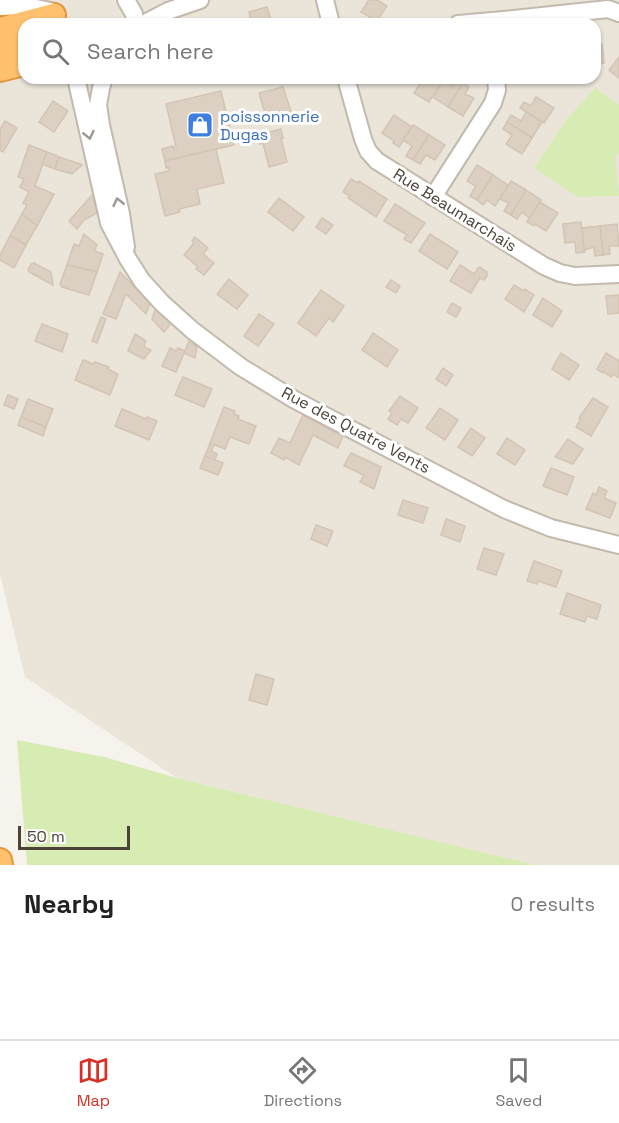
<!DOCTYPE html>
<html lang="en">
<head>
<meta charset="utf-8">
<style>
  body { margin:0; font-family:"Space Grotesk",sans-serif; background:#f6f6f6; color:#222 }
  .scale { position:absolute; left:18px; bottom:15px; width:112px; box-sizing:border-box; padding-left:6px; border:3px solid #4c4238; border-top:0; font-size:16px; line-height:21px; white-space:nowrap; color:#4c4238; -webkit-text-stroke:4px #fff; paint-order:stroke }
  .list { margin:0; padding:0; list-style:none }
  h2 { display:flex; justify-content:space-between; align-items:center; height:78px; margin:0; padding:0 24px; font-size:26px }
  h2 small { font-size:20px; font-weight:400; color:#767676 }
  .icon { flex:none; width:33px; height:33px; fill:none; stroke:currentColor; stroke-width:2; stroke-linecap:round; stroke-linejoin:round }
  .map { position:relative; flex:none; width:619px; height:865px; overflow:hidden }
  .search { position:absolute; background:#fff; box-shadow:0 2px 4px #0004; left:18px; right:18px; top:18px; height:66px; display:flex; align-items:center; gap:15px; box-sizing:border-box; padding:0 21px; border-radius:18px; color:#767676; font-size:22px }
  .sheet { height:174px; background:#fff }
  nav { display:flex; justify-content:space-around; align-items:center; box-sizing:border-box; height:84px; border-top:2px solid #e0e0e0; background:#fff; font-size:16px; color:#767676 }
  nav a { display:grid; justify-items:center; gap:3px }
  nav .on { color:#d93025 }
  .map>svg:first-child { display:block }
  .residential { fill:#eae4d9; fill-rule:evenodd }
  .green { fill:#d7ecb3 }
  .building { fill:#dcd0c3; stroke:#d4c4b3; stroke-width:1.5 }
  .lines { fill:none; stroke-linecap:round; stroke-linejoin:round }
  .minor-casing { stroke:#c3b9ad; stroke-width:20 }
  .highway-casing { stroke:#e59536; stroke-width:26 }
  .minor { stroke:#fff; stroke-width:16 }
  .highway { stroke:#ffc16e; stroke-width:22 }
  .oneway { stroke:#9d9792 }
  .labels { text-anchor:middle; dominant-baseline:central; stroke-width:6; stroke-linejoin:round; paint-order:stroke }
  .shop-label { font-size:16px; fill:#366cbe; stroke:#fff; text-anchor:start }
  .street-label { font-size:16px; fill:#4c4238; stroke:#fff }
</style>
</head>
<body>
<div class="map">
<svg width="619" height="865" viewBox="0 0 619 865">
  <rect width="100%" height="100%" fill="#f6f2ec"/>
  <path class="residential" d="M0 0H619V865H536L177 778 25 677 0 574ZM24 24H595V78H24Z"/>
  <g class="green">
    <path d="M595 88 619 105V152L615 158 619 196 578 197 534 168 567 119Z"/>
    <path d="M17 740 104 757 177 778 536 865H27Z"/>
  </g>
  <g class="building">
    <path d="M369 0H377L387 6 375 24H366L370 17 361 12Z"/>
    <path d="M267 7 272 24H252L249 12Z"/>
    <path d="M602 44 604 63 595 64V45Z"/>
    <path d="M619 57V78L609 70Z"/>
    <path d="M424 78H431L434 81 436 78H445L429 102 414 93Z"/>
    <path d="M444 79 452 86 457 79 463 83 448 107 433 97Z"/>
    <path d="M463 83 469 87 465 94 474 98 463 116 448 107Z"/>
    <path d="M283 87 292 115 274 120 271 111 265 113 259 93Z"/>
    <path d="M221 91 234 145 165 161 162 149 173 146V148L176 147 166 104Z"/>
    <path d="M536 97 554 108 544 123 520 108 524 102 531 106Z"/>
    <path d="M53 101 68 111 54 132 39 122Z"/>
    <path d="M526 112 542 122 532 138 507 122 511 115 521 121Z"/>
    <path d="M394 115 412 127 399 147 393 143 394 141 382 133Z"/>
    <path d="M5 121 17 128 3 152 0 150V129Z"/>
    <path d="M507 122 532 138 522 154 506 144 512 135 503 129Z"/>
    <path d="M413 125 429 135 413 160 406 156 412 146 403 140Z"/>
    <path d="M281 129 283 138H281L287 162 269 167 263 143 260 144 258 135Z"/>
    <path d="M429 135 445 145 435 160 426 155 420 164 413 160Z"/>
    <path d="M29 145 47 152 35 186 54 194 37 226 22 214 27 205 23 203 29 192 20 187 24 179 18 177Z"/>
    <path d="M216 149 224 183 197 189 200 204 179 209 180 212 165 216 155 174 169 171 168 167 166 168 165 161Z"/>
    <path d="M47 152 59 157 55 169 42 164Z"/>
    <path d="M59 157 80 164 82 165 72 174 55 169Z"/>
    <path d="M477 165 493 175 477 200 470 196 476 186 467 181Z"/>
    <path d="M493 175 508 185 495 206 487 200 483 205 477 200Z"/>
    <path d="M351 179 358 183 359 181 387 199 376 217 348 198 350 196 343 192Z"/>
    <path d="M511 181 526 190 511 215 504 211 509 203 500 199Z"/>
    <path d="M526 190 541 200 530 218 524 214V213L522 212 517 219 511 215Z"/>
    <path d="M93 194 97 213 84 220 77 229 69 221Z"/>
    <path d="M279 198 304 217 293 231 268 212Z"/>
    <path d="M540 202 558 213 546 231 535 224 534 226 527 222Z"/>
    <path d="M395 204 425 223 411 243 404 239 407 235 384 221Z"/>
    <path d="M22 214 37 226 26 245 10 236Z"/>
    <path d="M322 218 333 225 326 234 316 227Z"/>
    <path d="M581 222 585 252 576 253 575 242 565 243 563 224Z"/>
    <path d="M617 224 619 246H609L610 254 603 255 600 226Z"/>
    <path d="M600 226 603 255 595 256 594 247 584 250 582 228Z"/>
    <path d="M84 234 97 245 94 251 103 254 97 272 67 265 74 244 79 246Z"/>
    <path d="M430 234 458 252 447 269 419 251Z"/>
    <path d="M10 236 26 245 14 268 0 260V255Z"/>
    <path d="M195 237 208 248 203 254 214 263 204 275 196 269 198 267 184 255 194 243 192 241Z"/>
    <path d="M34 263 51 272 53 285 29 272 28 270 31 264Z"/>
    <path d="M67 265 97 272 89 295 62 287 60 284Z"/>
    <path d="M460 265 474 274 478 268 480 267 487 272V276L484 280 480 278 471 293 450 281Z"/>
    <path d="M120 272 150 303 146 314 126 294 116 319 103 314Z"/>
    <path d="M229 279 248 295 237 309 217 294Z"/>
    <path d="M391 280 400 286 396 293 386 287Z"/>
    <path d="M514 285 524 291 525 289 534 295 524 312 505 299Z"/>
    <path d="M321 290 344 306 333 322 329 318 316 336 298 323Z"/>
    <path d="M619 295V313L608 314 606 296Z"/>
    <path d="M543 298 562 311 552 327 533 315Z"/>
    <path d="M452 303 461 308 456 317 447 312Z"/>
    <path d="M156 308 171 323 164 332 152 319Z"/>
    <path d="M259 314 274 324 258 346 244 336Z"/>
    <path d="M101 317 106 319 97 343 92 341Z"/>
    <path d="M42 324 68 334 62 352 35 341Z"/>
    <path d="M373 333 398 350 387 367 362 350Z"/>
    <path d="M135 334 146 341 144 347 151 350 144 359 128 351Z"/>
    <path d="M189 341 197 347 195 358 184 353Z"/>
    <path d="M170 348 176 351 178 348 185 351 176 372 162 366Z"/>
    <path d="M561 353 579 365 569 380 552 369Z"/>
    <path d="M606 353 619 361V378L613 374 611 377 604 372 603 373 597 369Z"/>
    <path d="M83 360 94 364 95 362 109 367 108 369 118 374 110 395 75 380Z"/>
    <path d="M443 368 453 375 446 386 436 379Z"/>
    <path d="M183 377 212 389 204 407 175 395Z"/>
    <path d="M8 395 18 399 14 409 4 405Z"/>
    <path d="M400 396 418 408 408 423 401 419 397 425 388 419 392 413 389 411Z"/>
    <path d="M593 398 608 407 591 436 576 427 581 419 579 418Z"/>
    <path d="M28 399 53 409 46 427 21 417Z"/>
    <path d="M224 407 235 411 234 414 239 416 238 419 256 426 249 444 230 437 225 449 210 443Z"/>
    <path d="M440 408 458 420 445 440 426 428Z"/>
    <path d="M122 409 146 419 147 417 157 421 149 440 115 426Z"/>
    <path d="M303 415 343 436 338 448 313 435 299 465 285 457 284 460 271 453 279 438 290 443Z"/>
    <path d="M21 417 46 427 43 436 18 425Z"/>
    <path d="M471 428 485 438 472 456 458 447Z"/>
    <path d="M507 438 525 450 515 465 497 454Z"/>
    <path d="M568 439 583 449 573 464 555 457Z"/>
    <path d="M210 443 214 445 211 451 217 454 215 460 205 456Z"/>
    <path d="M351 453 381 467 374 489 360 482 364 475 344 466Z"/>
    <path d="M205 456 223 463 218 475 200 468Z"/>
    <path d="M551 468 574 477 567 495 543 486Z"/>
    <path d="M599 487 607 491 604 498 616 503 610 518 586 509 593 493 596 495Z"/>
    <path d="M403 500 428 508 423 523 398 515Z"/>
    <path d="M446 519 465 526 460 542 441 535Z"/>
    <path d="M316 525 333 531 327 546 311 539Z"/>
    <path d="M484 548 504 554 496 575 477 569Z"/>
    <path d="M534 561 562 571 556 587 538 581 537 584 527 581Z"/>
    <path d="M567 593 601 605 597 619 587 616 585 622 560 614Z"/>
    <path d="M256 674 274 679 267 705 249 700Z"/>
  </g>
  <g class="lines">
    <defs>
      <g id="minor">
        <path d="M126 0 134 14 135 24"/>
        <path d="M325 0 331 24"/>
        <path d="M0 7 26 6 55 12"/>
        <path d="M143 24 168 11 200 0"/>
        <path d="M458 24 504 20"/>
        <path d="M500 24 504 20 608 9 619 13"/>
        <path d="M76 78 109 223 128 259 142 281 162 303 192 330 241 367 295 400 504 509 551 528 619 545"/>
        <path d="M104 78 101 88 98 105 101 125 121 214 126 247"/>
        <path d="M346 78 363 139 368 151 377 161 544 266 560 273 575 276 619 274"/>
        <path d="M433 197 493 103 497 90 496 78"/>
      </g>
      <g id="highway">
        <path d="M0 29 54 15"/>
        <path d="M0 50 24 44"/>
        <path d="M0 70 24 64"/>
        <path d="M0 860 1 865"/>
      </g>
    </defs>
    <use href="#minor" class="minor-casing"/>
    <use href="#highway" class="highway-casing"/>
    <use href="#minor" class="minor"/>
    <use href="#highway" class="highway"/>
  </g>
  <defs><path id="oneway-chevron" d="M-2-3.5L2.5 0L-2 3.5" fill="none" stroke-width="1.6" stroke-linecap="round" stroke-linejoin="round" transform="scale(1.5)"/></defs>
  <g class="oneway">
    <use href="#oneway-chevron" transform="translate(89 135) rotate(77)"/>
    <use href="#oneway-chevron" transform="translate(118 202) rotate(-103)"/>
  </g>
  <defs>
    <symbol id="shop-square" viewBox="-11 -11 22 22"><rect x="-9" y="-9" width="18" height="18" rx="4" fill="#3f7fe0" stroke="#fff"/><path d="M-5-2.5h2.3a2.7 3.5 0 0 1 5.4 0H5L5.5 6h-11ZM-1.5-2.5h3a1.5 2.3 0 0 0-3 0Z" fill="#fff"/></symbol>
  </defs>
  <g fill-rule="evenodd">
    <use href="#shop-square" x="185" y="110" width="30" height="30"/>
  </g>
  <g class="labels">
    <g class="shop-label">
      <text x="220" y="116">poissonnerie<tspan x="220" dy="18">Dugas</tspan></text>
    </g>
    <g class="street-label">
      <text transform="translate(455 210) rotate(32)">Rue Beaumarchais</text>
      <text transform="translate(356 430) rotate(28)">Rue des Quatre Vents</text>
    </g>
  </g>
</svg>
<div class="scale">50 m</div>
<div class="search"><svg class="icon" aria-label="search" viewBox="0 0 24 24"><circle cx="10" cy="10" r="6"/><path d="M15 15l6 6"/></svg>Search here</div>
</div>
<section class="sheet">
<h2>Nearby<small>0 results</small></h2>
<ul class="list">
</ul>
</section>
<nav>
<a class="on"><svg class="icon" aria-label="map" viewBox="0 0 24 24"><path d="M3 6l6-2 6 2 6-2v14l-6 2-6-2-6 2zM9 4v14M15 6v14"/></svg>Map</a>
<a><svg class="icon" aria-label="directions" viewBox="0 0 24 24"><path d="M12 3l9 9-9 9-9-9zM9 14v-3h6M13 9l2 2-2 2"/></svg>Directions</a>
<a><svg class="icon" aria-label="saved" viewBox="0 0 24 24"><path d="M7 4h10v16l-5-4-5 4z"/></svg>Saved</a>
</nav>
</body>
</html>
